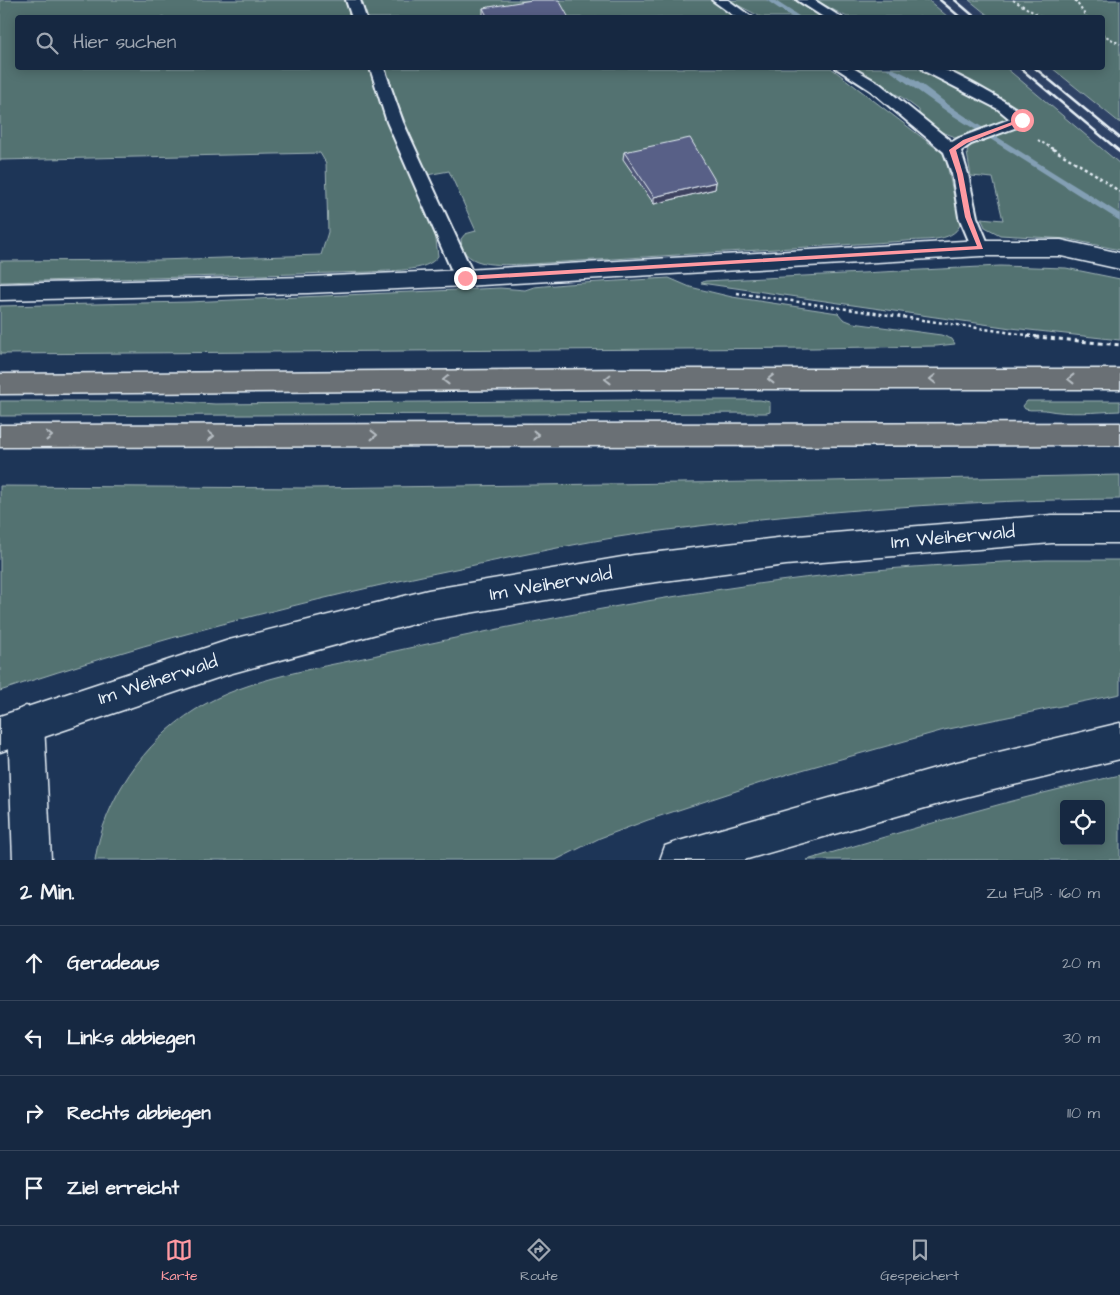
<!DOCTYPE html>
<html lang="de">
<head>
<meta charset="utf-8">
<style>
  body { margin:0; font-family:"Architects Daughter",sans-serif; background:#23344c; color:#f1f3f6 }
  .controls { position:absolute; right:15px; bottom:15px; display:grid; overflow:hidden; border-radius:5px; box-shadow:0 2px 12px #0003 }
  .controls button { width:45px; height:45px; display:grid; place-items:center; padding:0; border:0; border-bottom:1px solid #35445a; background:#162841; color:#f1f3f6; font:25px sans-serif }
  .stop { position:absolute; width:15px; height:15px; margin:-11px; border:4px solid #ff9aa2; border-radius:50%; background:#fff }
  .stop.end { background:#ff9aa2; border-color:#fff; box-shadow:0 1px 5px #0008 }
  .list { margin:0; padding:0; list-style:none }
  h2 { display:flex; justify-content:space-between; align-items:center; height:65px; margin:0; padding:0 20px; font-size:21px }
  h2 small { font-size:16px; font-weight:400; color:#9ea6b1 }
  .list li { display:grid; grid-template-columns:32px 1fr auto; gap:15px; align-items:center; box-sizing:border-box; height:75px; padding:0 20px; border-top:1px solid #35445a }
  .list b { display:block; font-size:19px; white-space:nowrap }
  .list em { font-size:16px; font-style:normal; color:#9ea6b1 }
  .icon { flex:none; width:28px; height:28px; fill:none; stroke:currentColor; stroke-width:2; stroke-linecap:round; stroke-linejoin:round }
  .map { position:relative; flex:none; width:1120px; height:860px; overflow:hidden }
  .search { position:absolute; background:#162841; box-shadow:0 2px 12px #0003; left:15px; right:15px; top:15px; height:55px; display:flex; align-items:center; gap:12px; box-sizing:border-box; padding:0 18px; border-radius:5px; color:#9ea6b1; font-size:19px }
  .sheet { height:365px; background:#162841 }
  nav { display:flex; justify-content:space-around; align-items:center; box-sizing:border-box; height:70px; border-top:1px solid #35445a; background:#162841; font-size:14px; color:#9ea6b1 }
  nav a { display:grid; justify-items:center; gap:2px }
  nav .on { color:#ff9aa2 }
  .map>svg:first-child { display:block }
  .built { fill:#2f4265 }
  .green { fill:#537271; stroke:#9eb2b4; fill-rule:evenodd }
  .lines { fill:none; stroke-linecap:round; stroke-linejoin:round }
  .stream { fill:#839fb4; fill-rule:evenodd }
  .lane-casing { stroke:#e8f1f8; stroke-width:4 }
  .street-casing { stroke:#e8f1f8; stroke-width:3 }
  .secondary-casing { stroke:#e8f1f8; stroke-width:3 }
  .highway-casing { stroke:#e8f1f8; stroke-width:3 }
  .path-far2 { stroke:#e8f1f8; stroke-width:2; stroke-dasharray:2.5 2.5; stroke-linecap:butt }
  .path-far1 { stroke:#e8f1f8; stroke-width:2.5; stroke-dasharray:3 3; stroke-linecap:butt }
  .path { stroke:#e8f1f8; stroke-width:3; stroke-dasharray:4 4; stroke-linecap:butt }
  .lane { fill:#1d3557; fill-rule:evenodd }
  .street { fill:#1d3557; fill-rule:evenodd }
  .secondary { fill:#1d3557; fill-rule:evenodd }
  .highway { fill:#6a7074; fill-rule:evenodd }
  .rail-far1 { stroke:#e8f1f8; stroke-width:2.5 }
  .rail { stroke:#e8f1f8; stroke-width:3 }
  .wall { fill:#4c5374; stroke:#e8f1f8 }
  .shaded-wall { fill:#3e435e; stroke:#e8f1f8 }
  .building { fill:#586087; stroke:#e8f1f8 }
  .oneway { stroke:#b6bdc3 }
  .route { fill:#ff9aa2 }
  .labels { text-anchor:middle; dominant-baseline:central; stroke-width:4; stroke-linejoin:round; paint-order:stroke }
  .street-label { font-size:19px; fill:#e8f1f8; stroke:#1d3557 }
</style>
</head>
<body>
<div class="map">
<svg width="1120" height="860" viewBox="0 0 1120 860">
  <rect width="100%" height="100%" fill="#1d3557"/>
  <filter id="ink" filterUnits="userSpaceOnUse"><feTurbulence type="fractalNoise" baseFrequency=".02" numOctaves="2"/><feDisplacementMap in="SourceGraphic" scale="10" xChannelSelector="R" yChannelSelector="G"/><feConvolveMatrix kernelMatrix="1 2 1 2 8 2 1 2 1" color-interpolation-filters="sRGB"/></filter>
  <g filter="url(#ink)">
    <g class="built">
      <path d="M928 0H969L990 17H948Z"/>
      <path d="M1006 68H1052L1120 123V164Z"/>
    </g>
    <g class="green">
      <path d="M0 0H346L352 17 18 18V68H369L435 232 438 256C427 273 388 270 370 272L0 282V261L158 260 321 255 328 232 326 163 320 153 0 160Z"/>
      <path d="M358 0H710L739 17 364 18Z"/>
      <path d="M728 0H799L828 17H761Z"/>
      <path d="M815 0H928L948 17H847Z"/>
      <path d="M969 0H1120V123L1052 68H1102V18L990 17Z"/>
      <path d="M383 68H831L945 155 960 225C952 243 922 239 906 241L530 264C508 264 461 271 461 239L465 234 476 231 449 171 427 175Z"/>
      <path d="M851 68H917L929 74 938 68H1006L1120 164V250L1068 239 1000 235 985 227 981 218 1003 220 993 178 971 176 967 153 968 148 953 136 936 130 919 115V110L903 98Z"/>
      <path d="M1000 266 1066 268 1120 279V340L1011 328 701 283 705 281Z"/>
      <path d="M669 278 690 287 732 297 838 313 843 319 853 323 941 335 952 339 955 344 936 346 814 348 0 354V306L189 302 500 288 525 290 534 287 566 284Z"/>
      <path d="M640 400H760L770 402V412L767 413 0 416V401H169L215 404Z"/>
      <path d="M1027 401H1120V411C1095 412 1069 415 1045 410 1038 409 1032 411 1025 409L1023 406Z"/>
      <path d="M1120 475V499C969 500 818 510 668 530 600 538 532 553 465 567 308 599 152 640 0 691V486L311 488 829 481Z"/>
      <path d="M1046 560H1120V694L944 730 791 773 648 820 600 838 556 860H95C104 800 144 742 195 710 247 677 326 667 386 653 544 618 705 587 866 571 926 565 986 563 1046 560Z"/>
      <path d="M1120 775V860H807C911 829 1014 798 1120 775ZM1064 804H1101V841H1064Z"/>
    </g>
    <g class="lines">
      <g class="stream">
        <path d="M766 0H774L802 18H793Z"/>
        <path d="M886 68C906 68 938 98 956 110 1010 146 1065 179 1120 214V221L949 113Z"/>
      </g>
      <defs>
        <g id="lane">
          <path d="M346 0H360L366 18H352Z"/>
          <path d="M712 0H728L753 18H737Z"/>
          <path d="M797 0H814L842 18H825Z"/>
          <path d="M370 68H384L403 122 475 278 472 283 465 285 458 283 455 278 387 122Z"/>
          <path d="M836 68H853L880 84 952 142 959 138 1010 119 998 109 924 71 922 68C927 68 933 67 938 68 950 69 1023 110 1030 120L1028 123 971 144 961 151 968 174 977 217 990 248 988 252 981 254 974 252 972 248 959 217 952 174 944 152 870 90Z"/>
        </g>
        <g id="street">
          <path d="M981 240H1061L1120 253V269L1061 256H981L465 286 308 293 0 300V284L308 277 465 270Z"/>
          <path d="M26 706 38 712 44 724 51 860H13L8 724 14 712Z"/>
          <path d="M1120 723V759L953 800 744 860H660L665 846 679 841 953 763Z"/>
        </g>
        <path id="secondary" d="M1052 515H1120V543H1052L786 565 634 585 428 620 229 674 0 752V716L229 640 428 590 634 555 786 537Z"/>
        <g id="highway">
          <path d="M629 369H1120V389H629L0 394V374Z"/>
          <path d="M1120 423V445L0 447V425Z"/>
        </g>
      </defs>
      <use href="#lane" class="lane-casing"/>
      <use href="#street" class="street-casing"/>
      <use href="#secondary" class="secondary-casing"/>
      <use href="#highway" class="highway-casing"/>
      <g class="path-far2">
        <path d="M1013 0 1043 18"/>
        <path d="M1075 0 1087 18"/>
        <path d="M1102 34 1120 44"/>
        <path d="M1038 140 1055 150"/>
      </g>
      <g class="path-far1">
        <path d="M1053 149 1095 174 1120 192"/>
        <path d="M737 293 1040 337"/>
      </g>
      <path class="path" d="M1027 336 1120 345"/>
      <use href="#lane" class="lane"/>
      <use href="#street" class="street"/>
      <use href="#secondary" class="secondary"/>
      <use href="#highway" class="highway"/>
      <g class="rail-far1">
        <path d="M940 0 961 18"/>
        <path d="M955 0 976 18"/>
        <path d="M1020 68 1118 150"/>
        <path d="M1035 68 1120 138"/>
      </g>
      <path class="rail" d="M1116 149 1120 152"/>
    </g>
    <g class="wall">
      <path d="M483 8 569 18H485L483 15Z"/>
      <path d="M624 152 716 182 715 189 654 204 623 159Z"/>
    </g>
    <path class="shaded-wall" d="M716 182 715 189 654 204V197Z"/>
    <g class="building">
      <path d="M532 0H559L569 18H488L483 8Z"/>
      <path d="M690 138 716 182 654 197 624 152Z"/>
    </g>
    <defs><path id="oneway-chevron" d="M-2-3.5L2.5 0L-2 3.5" fill="none" stroke-width="1.6" stroke-linecap="round" stroke-linejoin="round" transform="scale(1.25)"/></defs>
    <g class="oneway">
      <use href="#oneway-chevron" transform="translate(608 379) rotate(179)"/>
      <use href="#oneway-chevron" transform="translate(771 379) rotate(-180)"/>
      <use href="#oneway-chevron" transform="translate(933 379) rotate(-180)"/>
      <use href="#oneway-chevron" transform="translate(1071 379) rotate(180)"/>
      <use href="#oneway-chevron" transform="translate(446 380) rotate(179)"/>
      <use href="#oneway-chevron" transform="translate(374 435)"/>
      <use href="#oneway-chevron" transform="translate(536 435)"/>
      <use href="#oneway-chevron" transform="translate(49 436)"/>
      <use href="#oneway-chevron" transform="translate(211 436)"/>
    </g>
  </g>
  <path class="route" d="M1020 119 1025 120 967 143 956 150 963 174 971 217 983 249 465 280 461 278 465 276 977 246 965 217 957 174 949 150 963 140Z"/>
  <g class="labels">
    <g class="street-label">
      <text transform="translate(953 537) rotate(-5)">Im Weiherwald</text>
      <text transform="translate(551 584) rotate(-10)">Im Weiherwald</text>
      <text transform="translate(158 680) rotate(-18)">Im Weiherwald</text>
    </g>
  </g>
</svg>
<div class="controls">
<button><svg class="icon" aria-label="locate" viewBox="0 0 24 24"><circle cx="12" cy="12" r="6"/><path d="M12 2v4M12 18v4M2 12h4M18 12h4"/></svg></button>
</div>
<div class="stop" style="left:1022px;top:120px"></div>
<div class="stop end" style="left:465px;top:278px"></div>
<div class="search"><svg class="icon" aria-label="search" viewBox="0 0 24 24"><circle cx="10" cy="10" r="6"/><path d="M15 15l6 6"/></svg>Hier suchen</div>
</div>
<section class="sheet">
<h2>2 Min.<small>Zu Fuß · 160 m</small></h2>
<ul class="list">
<li><svg class="icon" aria-label="ahead" viewBox="0 0 24 24"><path d="M12 20V5M6 11l6-6 6 6"/></svg><div><b>Geradeaus</b></div><em>20 m</em></li>
<li><svg class="icon" aria-label="left" viewBox="0 0 24 24"><path d="M17 20v-9H6M10 6l-5 5 5 5"/></svg><div><b>Links abbiegen</b></div><em>30 m</em></li>
<li><svg class="icon" aria-label="right" viewBox="0 0 24 24"><path d="M7 20v-9h11M14 6l5 5-5 5"/></svg><div><b>Rechts abbiegen</b></div><em>110 m</em></li>
<li><svg class="icon" aria-label="arrive" viewBox="0 0 24 24"><path d="M6 21V4h12l-3 4 3 4H6"/></svg><div><b>Ziel erreicht</b></div></li>
</ul>
</section>
<nav>
<a class="on"><svg class="icon" aria-label="map" viewBox="0 0 24 24"><path d="M3 6l6-2 6 2 6-2v14l-6 2-6-2-6 2zM9 4v14M15 6v14"/></svg>Karte</a>
<a><svg class="icon" aria-label="directions" viewBox="0 0 24 24"><path d="M12 3l9 9-9 9-9-9zM9 14v-3h6M13 9l2 2-2 2"/></svg>Route</a>
<a><svg class="icon" aria-label="saved" viewBox="0 0 24 24"><path d="M7 4h10v16l-5-4-5 4z"/></svg>Gespeichert</a>
</nav>
</body>
</html>
